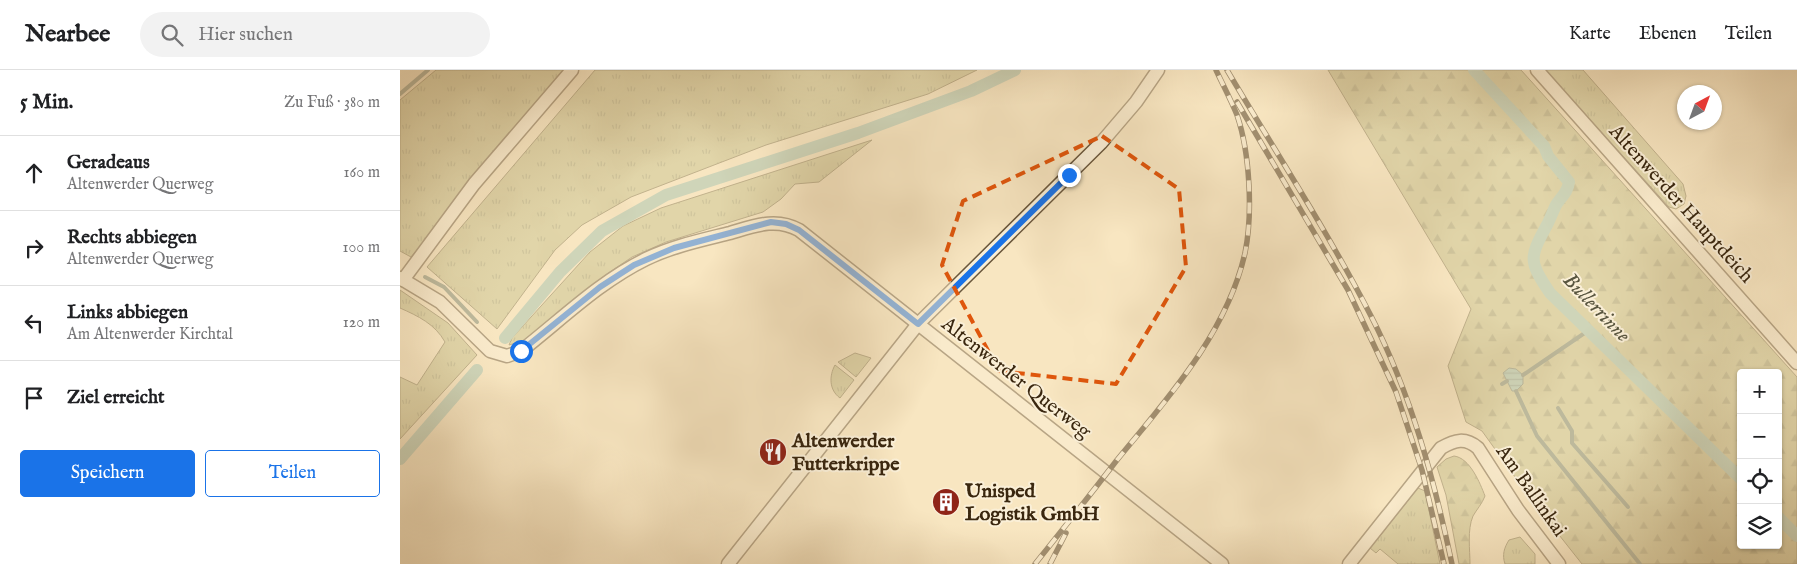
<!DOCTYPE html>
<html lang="de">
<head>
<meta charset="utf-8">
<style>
  body { margin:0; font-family:"IM FELL English",serif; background:#f2f2f2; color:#202124 }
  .controls { position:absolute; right:15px; bottom:15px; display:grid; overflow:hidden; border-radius:5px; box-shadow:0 1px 4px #0004 }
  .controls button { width:45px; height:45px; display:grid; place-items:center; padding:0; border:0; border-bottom:1px solid #e0e0e0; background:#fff; color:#202124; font:25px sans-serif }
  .compass { position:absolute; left:1277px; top:15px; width:45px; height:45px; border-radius:50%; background:#fff; box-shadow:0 1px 4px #0004; rotate:41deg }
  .stop { position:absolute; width:15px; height:15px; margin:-11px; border:4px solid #1a73e8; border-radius:50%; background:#fff }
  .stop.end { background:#1a73e8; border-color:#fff; box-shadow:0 1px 5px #0008 }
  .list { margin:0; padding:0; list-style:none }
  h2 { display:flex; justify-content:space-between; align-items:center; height:65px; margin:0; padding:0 20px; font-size:21px }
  h2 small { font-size:16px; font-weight:400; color:#757577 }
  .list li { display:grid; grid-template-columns:32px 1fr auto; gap:15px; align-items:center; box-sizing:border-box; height:75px; padding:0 20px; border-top:1px solid #e0e0e0 }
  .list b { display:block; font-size:19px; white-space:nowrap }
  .list p { margin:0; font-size:16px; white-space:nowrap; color:#757577 }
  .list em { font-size:16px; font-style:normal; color:#757577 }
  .actions { display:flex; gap:10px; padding:15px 20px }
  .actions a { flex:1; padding:11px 0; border:1px solid #1a73e8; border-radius:5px; text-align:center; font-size:18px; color:#1a73e8 }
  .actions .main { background:#1a73e8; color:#fff }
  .icon { flex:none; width:28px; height:28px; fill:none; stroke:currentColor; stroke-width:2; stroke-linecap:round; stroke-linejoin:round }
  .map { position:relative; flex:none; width:1397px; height:494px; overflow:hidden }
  header { display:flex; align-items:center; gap:30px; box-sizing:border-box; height:70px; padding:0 25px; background:#fff; border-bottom:1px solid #e0e0e0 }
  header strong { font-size:24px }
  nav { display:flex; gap:28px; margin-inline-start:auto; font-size:18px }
  .search { width:350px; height:45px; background:#f2f2f2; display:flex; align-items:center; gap:12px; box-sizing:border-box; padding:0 18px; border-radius:28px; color:#757577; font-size:19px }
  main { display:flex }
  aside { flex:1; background:#fff }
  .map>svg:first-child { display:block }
  .grass { fill:url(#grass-tufts); stroke:#80744e }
  .forest { fill:url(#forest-firs); stroke:#80744e; fill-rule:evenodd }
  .water { fill:url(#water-rules); stroke:#758370 }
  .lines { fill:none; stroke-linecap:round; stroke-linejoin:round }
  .stream { stroke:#758370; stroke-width:4 }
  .canal { stroke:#9dc0b0; stroke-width:12 }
  .street-casing { stroke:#6a573c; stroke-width:15 }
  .street { stroke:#faefd7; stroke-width:12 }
  .rail-casing { stroke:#3a270f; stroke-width:5.5 }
  .rail { stroke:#faefd7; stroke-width:4; stroke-dasharray:11; stroke-linecap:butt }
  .route { stroke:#1a73e8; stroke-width:6 }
  .marked { fill:none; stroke:#df560c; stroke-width:4; stroke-dasharray:10 6; stroke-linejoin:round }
  .labels { text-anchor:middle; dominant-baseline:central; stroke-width:4; stroke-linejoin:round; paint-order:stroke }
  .street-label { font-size:20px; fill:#3a270f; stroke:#faefd7 }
  .poi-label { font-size:20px; font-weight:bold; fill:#3a270f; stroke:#faefd7; text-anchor:start }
  .water-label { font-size:21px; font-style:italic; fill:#58553f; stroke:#faefd7 }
</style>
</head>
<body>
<header>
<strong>Nearbee</strong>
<div class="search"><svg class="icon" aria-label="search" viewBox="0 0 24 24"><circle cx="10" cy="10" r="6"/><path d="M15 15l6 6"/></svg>Hier suchen</div>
<nav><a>Karte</a><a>Ebenen</a><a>Teilen</a></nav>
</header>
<main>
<aside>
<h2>5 Min.<small>Zu Fuß · 380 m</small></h2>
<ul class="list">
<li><svg class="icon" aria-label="ahead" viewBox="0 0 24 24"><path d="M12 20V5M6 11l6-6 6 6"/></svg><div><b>Geradeaus</b><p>Altenwerder Querweg</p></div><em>160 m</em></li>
<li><svg class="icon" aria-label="right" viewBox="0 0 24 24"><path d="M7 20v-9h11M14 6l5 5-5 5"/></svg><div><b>Rechts abbiegen</b><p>Altenwerder Querweg</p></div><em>100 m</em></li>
<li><svg class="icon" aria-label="left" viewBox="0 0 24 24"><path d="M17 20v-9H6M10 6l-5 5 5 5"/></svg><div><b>Links abbiegen</b><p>Am Altenwerder Kirchtal</p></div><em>120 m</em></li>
<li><svg class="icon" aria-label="arrive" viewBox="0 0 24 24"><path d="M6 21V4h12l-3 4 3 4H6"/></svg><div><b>Ziel erreicht</b></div></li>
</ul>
<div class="actions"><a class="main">Speichern</a><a>Teilen</a></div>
</aside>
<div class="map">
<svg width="1397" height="494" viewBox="0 0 1397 494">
  <defs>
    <pattern id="grass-tufts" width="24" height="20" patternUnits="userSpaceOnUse" patternTransform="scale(1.25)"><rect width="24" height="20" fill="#c5c28d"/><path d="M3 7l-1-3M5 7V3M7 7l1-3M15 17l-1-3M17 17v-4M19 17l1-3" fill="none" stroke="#a19e72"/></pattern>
    <pattern id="forest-firs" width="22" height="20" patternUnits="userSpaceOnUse" patternTransform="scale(1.25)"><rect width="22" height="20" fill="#c5c28d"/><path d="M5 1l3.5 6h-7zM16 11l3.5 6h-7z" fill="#a19e72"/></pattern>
    <pattern id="water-rules" width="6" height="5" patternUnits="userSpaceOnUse" patternTransform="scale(1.25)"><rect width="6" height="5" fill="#9dc0b0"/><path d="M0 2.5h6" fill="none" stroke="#819c8e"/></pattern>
  </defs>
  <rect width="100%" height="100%" fill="#f8e6c1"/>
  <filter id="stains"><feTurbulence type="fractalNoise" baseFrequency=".004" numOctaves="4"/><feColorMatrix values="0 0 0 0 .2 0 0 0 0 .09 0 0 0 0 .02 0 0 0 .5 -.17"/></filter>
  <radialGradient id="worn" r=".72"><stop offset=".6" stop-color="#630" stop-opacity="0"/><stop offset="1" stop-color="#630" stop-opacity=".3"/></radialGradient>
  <g class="grass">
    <path d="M36 0H170L11 187 0 181V30Z"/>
    <path d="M195 0H577L528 24 366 75 231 127 182 155 155 180 97 259 27 197Z"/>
    <path d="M1145 0H1183L1283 114 1286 126 1284 134 1276 139 1269 137Z"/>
    <path d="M472 70 419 112 395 114 381 129 363 142 266 172 232 187 207 204 126 270 109 275 112 268 190 182 223 156 261 138Z"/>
    <path d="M0 220 48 253 77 285 0 369V307L17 315 45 272C35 254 18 246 0 238Z"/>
    <path d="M455 283 471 288 456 307 438 292Z"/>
    <path d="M435 295 454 310 440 328C429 320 429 306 435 295Z"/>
    <path d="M1018 418 1025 421 1040 494H998L980 479 976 483 970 478Z"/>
    <path d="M1120 467 1135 484V494H1105C1102 485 1104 478 1109 470Z"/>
  </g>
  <g class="forest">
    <path d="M928 0H1121L1397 307V494H1182L1133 432 1082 361 1066 352 1048 296 1071 239ZM1341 303H1378V475H1341Z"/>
    <path d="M1054 386C1070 388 1080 413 1085 426 1082 434 1077 439 1073 446 1067 460 1070 480 1070 494H1059L1046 425 1037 397 1046 389Z"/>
  </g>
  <path class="water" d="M1109 298 1116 299 1123 305V314L1116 321H1112L1103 303Z"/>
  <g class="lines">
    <g class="stream">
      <path d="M0 24 28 0"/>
      <path d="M25 207 44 217 77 252"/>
      <path d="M1123 305 1189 260"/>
      <path d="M1102 314 1107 311"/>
      <path d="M1116 321 1137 366 1240 494"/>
      <path d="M1158 338 1172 361V373L1228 437"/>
    </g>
    <g class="canal">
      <path d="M1074 0 1144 76 1148 86 1169 112C1168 122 1161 127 1156 135 1153 141 1151 147 1148 153 1130 187 1127 189 1150 223L1341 409"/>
      <path d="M105 268 160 202 202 161 266 125 458 63 571 21 615 0"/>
      <path d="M0 389 77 300"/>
      <path d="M1378 447 1397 466"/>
    </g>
    <defs>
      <g id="street">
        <path d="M1137 0 1397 293"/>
        <path d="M0 208 40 232 90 281 107 286 121 281C162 249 199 212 246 189 273 176 302 170 330 163 354 156 376 147 399 160L822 494"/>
        <path d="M3 210 74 114 172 0"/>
        <path d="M328 494 518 254 701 73 736 32 758 0"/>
        <path d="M949 494 1041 378C1055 370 1065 367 1078 378L1118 440 1159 494"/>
      </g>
    </defs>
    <use href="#street" class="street-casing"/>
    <use href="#street" class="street"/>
    <defs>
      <g id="rail">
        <path d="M827 0C875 81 928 162 971 246 1011 324 1034 409 1052 494"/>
        <path d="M837 32 948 220 996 322 1022 400 1044 494"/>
        <path d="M635 494C663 459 690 425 717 390 767 329 827 263 845 183 853 144 850 83 837 45 831 30 823 15 816 0"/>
        <path d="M650 494 666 463"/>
      </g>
    </defs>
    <use href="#rail" class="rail-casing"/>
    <use href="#rail" class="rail"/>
  </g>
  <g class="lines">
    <path class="route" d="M121 281 200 217 234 195 274 178 371 152 386 154 399 160 518 254 669 105"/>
  </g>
  <path d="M0 0H1397V494H0ZM702 66 779 119 786 197 716 314 599 301 542 195 563 131Z" fill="#f8e6c1" fill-opacity=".55" fill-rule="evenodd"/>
  <path class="marked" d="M702 66 779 119 786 197 716 314 599 301 542 195 563 131Z"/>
  <defs>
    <symbol id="restaurant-disc" viewBox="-11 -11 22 22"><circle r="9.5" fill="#8f2418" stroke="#faefd7"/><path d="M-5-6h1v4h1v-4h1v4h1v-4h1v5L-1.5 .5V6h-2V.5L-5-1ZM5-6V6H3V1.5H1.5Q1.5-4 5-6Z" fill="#fff"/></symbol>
    <symbol id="building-disc" viewBox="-11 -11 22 22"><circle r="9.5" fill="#8f2418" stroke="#faefd7"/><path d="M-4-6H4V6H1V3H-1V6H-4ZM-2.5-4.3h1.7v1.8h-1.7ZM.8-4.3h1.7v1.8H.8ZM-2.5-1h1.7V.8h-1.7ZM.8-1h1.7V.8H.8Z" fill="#fff"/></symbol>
  </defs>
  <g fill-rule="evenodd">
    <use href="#restaurant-disc" x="357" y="366" width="32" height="32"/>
    <use href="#building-disc" x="530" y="416" width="32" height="32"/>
  </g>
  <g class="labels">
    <g class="street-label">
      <text transform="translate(1281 134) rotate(48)">Altenwerder Hauptdeich</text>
      <text transform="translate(616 308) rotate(38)">Altenwerder Querweg</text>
      <text transform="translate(1131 421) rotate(55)">Am Ballinkai</text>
    </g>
    <g class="poi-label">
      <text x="392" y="371">Altenwerder<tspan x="392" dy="23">Futterkrippe</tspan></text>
      <text x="565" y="421">Unisped<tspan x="565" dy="23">Logistik GmbH</tspan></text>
    </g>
    <g class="water-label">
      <text transform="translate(1196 238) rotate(46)">Bullerrinne</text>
    </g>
  </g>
  <rect width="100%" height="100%" filter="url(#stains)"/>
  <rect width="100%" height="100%" fill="url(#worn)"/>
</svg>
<div class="controls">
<button>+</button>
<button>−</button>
<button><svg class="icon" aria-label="locate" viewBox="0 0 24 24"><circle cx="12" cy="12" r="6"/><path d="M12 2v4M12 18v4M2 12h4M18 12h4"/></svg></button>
<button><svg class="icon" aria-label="layers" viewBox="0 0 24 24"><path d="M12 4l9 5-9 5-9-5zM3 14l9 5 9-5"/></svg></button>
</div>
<svg class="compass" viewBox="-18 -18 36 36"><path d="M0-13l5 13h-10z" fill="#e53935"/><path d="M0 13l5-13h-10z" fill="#757577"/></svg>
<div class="stop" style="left:121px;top:281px"></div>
<div class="stop end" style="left:669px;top:105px"></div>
</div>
</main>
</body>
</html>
